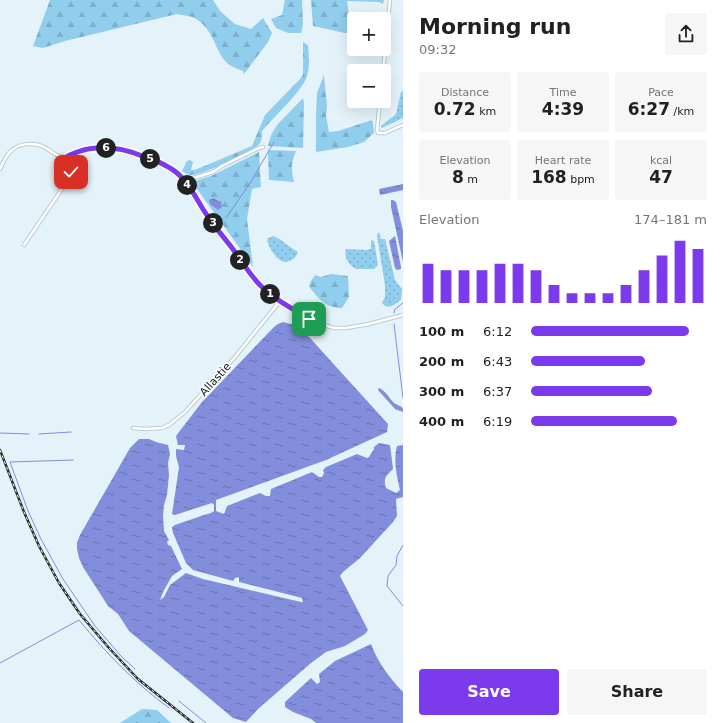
<!DOCTYPE html>
<meta charset="utf-8">
<style>
:root{--surface:#fff;--page:#f6f6f6;--text:#202124;--muted:#757577;--accent:#7c3aed}
body{margin:0;font-family:"DejaVu Sans",sans-serif;background:var(--page);color:var(--text);height:100vh;display:flex;flex-direction:column;font-size:15px;white-space:nowrap}
*{box-sizing:border-box;margin:0}
p{font-size:13px;color:var(--muted)}
.icon{flex:none;width:22px;height:22px;fill:none;stroke:currentColor;stroke-width:2;stroke-linecap:round;stroke-linejoin:round}
.map{position:relative;flex:1;overflow:hidden}
.sheet{display:flex;flex-direction:column;background:var(--surface);width:320px}
.sheet>*{flex:none}
.controls{position:absolute;left:347px;top:12px;display:grid;gap:8px}
.controls a{display:grid;place-items:center;width:44px;height:44px;border-radius:4px;background:var(--surface);box-shadow:0 4px 16px #0002;font-size:20px}
.pin{position:absolute;display:grid;place-items:center;width:34px;height:34px;color:#fff;margin:-17px;border-radius:8px;box-shadow:0 2px 6px #0006}
.km{position:absolute;width:20px;height:20px;margin:-10px;border-radius:50%;background:#222;color:#fff;font-size:11px;line-height:20px;text-align:center}
.round{display:grid;place-items:center;flex:none;width:42px;height:42px;border-radius:4px;background:var(--page)}
.head{display:flex;align-items:center;justify-content:space-between;height:68px;padding:0 16px}
h1{font-size:22px;font-weight:800;line-height:30px}
.figures{display:grid;grid-template-columns:repeat(3,1fr);gap:6px;height:68px;padding:4px 16px}
.figures div{display:grid;align-content:center;border-radius:4px;background:var(--page);text-align:center}
.figures b{font-size:17px;font-weight:800}
.figures small{font-size:11px;font-weight:400}
.figures p{font-size:11px}
.chart{height:112px;padding:8px 16px}
.chart p{display:flex;justify-content:space-between}
.chart svg{width:100%;height:72px;margin-top:4px;stroke:var(--accent);stroke-width:6}
.action{display:flex;gap:8px;margin-top:auto;padding:8px 16px}
.action a{flex:1;height:46px;border-radius:4px;background:var(--accent);color:#fff;font-size:16px;font-weight:800;line-height:46px;text-align:center}
.action a+a{background:var(--page);color:var(--text)}
ul{padding:0 16px;list-style:none;font-size:13px}
li{display:grid;grid-template-columns:64px 48px 1fr;align-items:center;height:30px}
li i{height:10px;border-radius:5px;background:var(--accent)}
main{display:flex;flex:1;min-height:0}
.map>svg:first-child{display:block}
.grass{fill:url(#grass-dots)}
.forest{fill:url(#forest-firs)}
.water{fill:url(#water-ripples)}
.lines{fill:none;stroke-linecap:round;stroke-linejoin:round}
.stream{stroke:#828edc;stroke-width:1}
.street-casing{stroke:#bccad2;stroke-width:4.5}
.street{stroke:#fff;stroke-width:2.5}
.rail-casing{stroke:#282e31;stroke-width:2.5}
.rail{stroke:#fbfeff;stroke-width:1;stroke-dasharray:3;stroke-linecap:butt}
.route-casing{stroke:#fff;stroke-width:8}
.route{stroke:#7c3aed;stroke-width:5}
.labels{text-anchor:middle;stroke-width:3.5;stroke-linejoin:round;paint-order:stroke}
.street-label{font-size:11px;fill:#12171a;stroke:#fbfeff}
</style>
<main>
<div class="map">
<svg width="403" height="723" viewBox="0 0 403 723">
<defs>
<pattern id="grass-dots" width="8" height="8" patternUnits="userSpaceOnUse"><rect width="8" height="8" fill="#91cded"/><path d="M2 2h.1M6 6h.1" fill="none" stroke="#7cafcb" stroke-width="1.8" stroke-linecap="round"/></pattern>
<pattern id="forest-firs" width="22" height="20" patternUnits="userSpaceOnUse"><rect width="22" height="20" fill="#91cded"/><path d="M5 1l3.5 6h-7zM16 11l3.5 6h-7z" fill="#7cafcb"/></pattern>
<pattern id="water-ripples" width="26" height="14" patternUnits="userSpaceOnUse"><rect width="26" height="14" fill="#828edc"/><path d="M2 4q2-2 4 0t4 0M15 11q2-2 4 0t4 0" fill="none" stroke="#6973b2"/></pattern>
</defs>
<rect width="100%" height="100%" fill="#e4f2fa"/>
<g class="grass">
<polygon points="403,91 403,118 382,128 381,126 396,114 401,92"/>
<path d="M379 232 381 239H385L395 280 398 284 402 289 401 300C395 304 389 311 382 303L385 297V285L377 236Z"/>
<path d="M273 236C282 239 290 248 298 252 296 259 287 265 280 260 274 256 268 246 267 239Z"/>
<path d="M371 240 374 241 378 265 374 269H356C348 264 344 258 346 249L366 250 371 249Z"/>
</g>
<g class="forest">
<path d="M50 0H213L221 12 235 24 251 29 263 18 272 33 268 42 244 74 243 71C238 69 232 67 228 64 218 55 216 42 209 32 206 27 201 22 196 19 190 15 184 16 177 14L65 41 43 48 33 46Z"/>
<polygon points="285,0 302,0 303,25 301,33 288,33 276,28 271,19 282,15"/>
<polygon points="311,0 384,0 383,4 379,2 347,1 351,29 349,32 345,33 313,26"/>
<path d="M303 42 308 45C309 55 310 66 307 76 304 89 272 119 262 131 262 135 262 140 260 143 254 152 201 176 190 175 188 175 184 172 182 171L187 161 190 160 193 162 191 170H195L252 146 265 115 300 79 303 75Z"/>
<polygon points="324,75 327,106 326,116 329,132 338,131 372,120 373,124 374,133 364,142 348,147 316,152 316,115 317,93"/>
<polygon points="303,98 304,103 303,148 268,146 271,135 277,125"/>
<path d="M268 150 296 151C291 163 291 169 294 182L269 180Z"/>
<polygon points="259,152 261,187 252,189 247,219 253,267 236,243 192,182 211,176"/>
<path d="M331 274 348 276 349 297 342 308C326 308 318 299 309 286L311 281 315 275 321 277Z"/>
<polygon points="142,709 157,710 171,723 120,723"/>
</g>
<g class="water">
<polygon points="403,184 403,190 380,195 379,189"/>
<polygon points="214,198 218,201 221,201 222,207 218,210 210,204 209,200"/>
<polygon points="391,200 393,200 396,202 403,231 403,262 391,207"/>
<polygon points="395,236 401,267 401,269 397,270 395,268 389,241"/>
<path d="M283 322 295 325 310 338 388 424 387 432 326 460 216 500V511L224 514 227 506 260 493 266 496H270L271 489 312 472 319 477H322L324 473 323 470 326 467 357 454 367 458 369 457 374 449V447L379 443 390 445 393 469C386 476 383 478 386 488L396 493 400 490C397 477 393 460 397 446L403 445V497L396 499 397 516 393 522 360 558 343 572 340 576 368 630 365 634 345 646 326 652 311 663 258 709 246 722 233 718 129 631 118 614 108 606 83 567 79 558 77 549V543L80 535 130 448 139 439H149L156 442 168 445 170 454 168 463 169 475 167 495 164 505 163 515 164 531 169 540 167 542 168 545 171 546 182 569 172 576 163 592 160 600 164 597 170 585 186 573 203 579 301 602H303L302 598 239 582V577L235 578 233 581 193 570 186 563 173 533 172 527 175 525 204 515 211 513 214 511V505L212 503 175 515 172 514 179 467 176 456V449L184 450 185 445H178L176 436 202 402 274 327 278 324Z"/>
<path d="M379 388C386 391 389 398 394 403 397 405 402 406 403 409 403 410 403 411 403 412L395 409 378 390Z"/>
<path d="M371 644C379 664 388 676 403 692V723H316L311 719 293 712 285 707V702L311 678 317 684 320 682 319 674 335 661Z"/>
</g>
<g class="lines">
<g class="stream">
<polyline points="226,218 250,183 274,142"/>
<polyline points="394,313 395,309 403,303"/>
<polyline points="394,324 403,398"/>
<polyline points="0,433 29,434"/>
<polyline points="39,434 71,432"/>
<polyline points="73,460 10,462 28,511 41,539 63,579 95,626 121,656 135,669"/>
<polyline points="403,545 397,556 396,565 388,576 387,586 403,606"/>
<path d="M0 663 79 620C106 653 135 683 169 708"/>
<polyline points="179,701 206,723"/>
</g>
<g class="street-casing">
<g id="street">
<polyline points="383,71 390,0"/>
<polyline points="380,101 377,130 378,133 385,133 403,125"/>
<path d="M0 169C3 163 6 155 11 151 19 143 34 142 44 147 50 150 55 156 63 157L89 149 112 148 130 151 150 159 170 168 179 175 190 188 209 218 220 232 252 276 263 289 280 301 309 319 324 325 334 328H346L369 324 403 315"/>
<polyline points="184,181 213,172 222,166 259,148 263,147"/>
<polyline points="24,245 70,177 71,172 68,156"/>
<polyline points="133,428 144,429 162,428 169,425 185,412 235,357 280,301"/>
</g>
</g>
<use href="#street" class="street"/>
<g class="rail-casing">
<polyline id="rail" points="0,450 24,512 39,546 59,583 80,614 109,648 138,679 193,723"/>
</g>
<use href="#rail" class="rail"/>
</g>
<g class="lines">
<g class="route-casing">
<path id="route" d="M71 172 68 156C75 153 81 150 88 149 106 146 126 149 142 156 152 159 162 163 170 168 189 179 197 202 209 218 217 230 227 241 235 252 244 265 252 278 263 288 276 301 294 309 309 319"/>
</g>
<use href="#route" class="route"/>
</g>
<g class="labels">
<g class="street-label">
<text transform="translate(215 379) rotate(-48)" y="4">Allastie</text>
</g>
</g>
</svg>
<div class="controls">
<a>+</a>
<a>−</a>
</div>
<div class="pin" style="left:309px;top:319px;background:#1e9e55"><svg class="icon" aria-label="arrive" viewBox="0 0 24 24"><path d="M6 21V4h12l-3 4 3 4H6"/></svg></div>
<div class="pin" style="left:71px;top:172px;background:#d93025"><svg class="icon" aria-label="check" viewBox="0 0 24 24"><path d="M5 12l5 5 9-10"/></svg></div>
<b class="km" style="left:270px;top:294px">1</b>
<b class="km" style="left:240px;top:260px">2</b>
<b class="km" style="left:213px;top:223px">3</b>
<b class="km" style="left:187px;top:185px">4</b>
<b class="km" style="left:150px;top:159px">5</b>
<b class="km" style="left:106px;top:148px">6</b>
</div>
<section class="sheet">
<div class="head"><div><h1>Morning run</h1><p>09:32</p></div><a class="round"><svg class="icon" aria-label="share" viewBox="0 0 24 24"><path d="M12 15V3M7 8l5-5 5 5M5 13v7h14v-7"/></svg></a></div>
<div class="figures">
<div><p>Distance</p><b>0.72<small> km</small></b></div>
<div><p>Time</p><b>4:39</b></div>
<div><p>Pace</p><b>6:27<small> /km</small></b></div>
</div>
<div class="figures">
<div><p>Elevation</p><b>8<small> m</small></b></div>
<div><p>Heart rate</p><b>168<small> bpm</small></b></div>
<div><p>kcal</p><b>47</b></div>
</div>
<div class="chart"><p><span>Elevation</span>174–181 m</p>
<svg viewBox="0 0 160 44" preserveAspectRatio="none"><path d="M5 44V20M15 44V24M25 44V24M35 44V24M45 44V20M55 44V20M65 44V24M75 44V33M85 44V38M95 44V38M105 44V38M115 44V33M125 44V24M135 44V15M145 44V6M155 44V11"/></svg>
</div>
<ul>
<li><b>100 m</b>6:12<i style="width:90%"></i></li>
<li><b>200 m</b>6:43<i style="width:65%"></i></li>
<li><b>300 m</b>6:37<i style="width:69%"></i></li>
<li><b>400 m</b>6:19<i style="width:83%"></i></li>
</ul>
<div class="action"><a>Save</a><a>Share</a></div>
</section>
</main>
